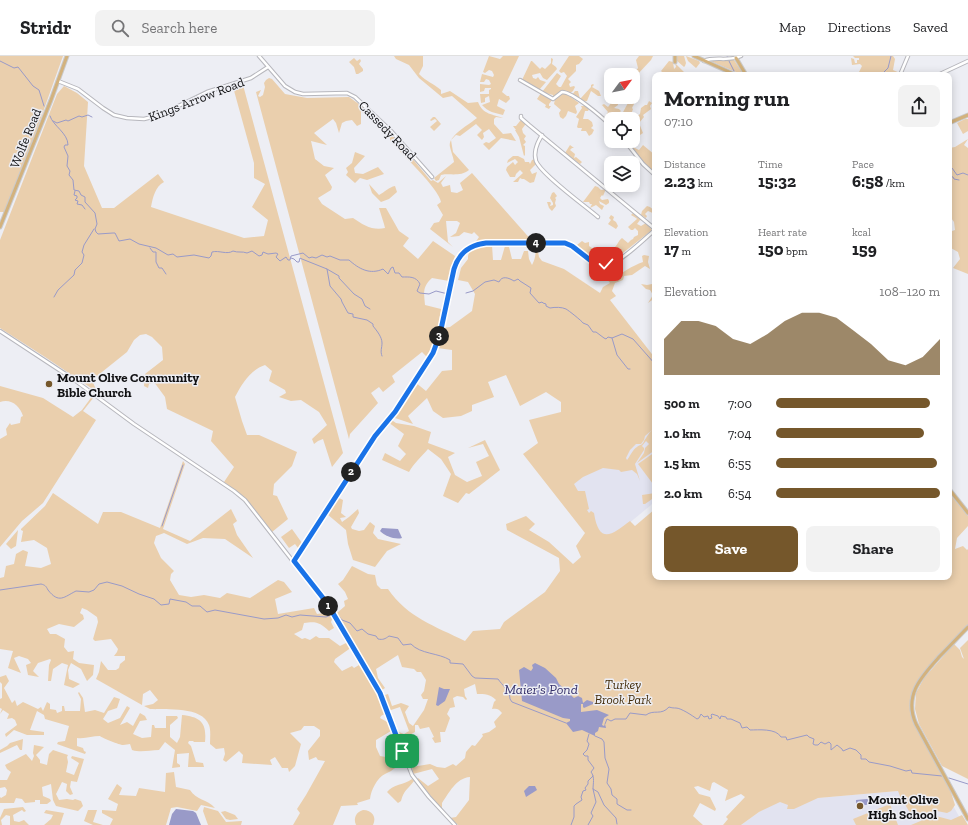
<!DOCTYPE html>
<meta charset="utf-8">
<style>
:root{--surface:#fff;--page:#f2f2f2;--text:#202124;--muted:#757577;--line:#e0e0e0;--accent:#75572b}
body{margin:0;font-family:"Zilla Slab",serif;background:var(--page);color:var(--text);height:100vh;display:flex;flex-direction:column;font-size:15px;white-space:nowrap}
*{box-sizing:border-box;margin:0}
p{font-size:13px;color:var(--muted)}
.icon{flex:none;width:22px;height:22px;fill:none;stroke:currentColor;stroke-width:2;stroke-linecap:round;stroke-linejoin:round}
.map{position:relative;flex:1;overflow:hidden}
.sheet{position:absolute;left:652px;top:16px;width:300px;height:508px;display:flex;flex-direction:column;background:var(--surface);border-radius:8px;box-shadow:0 2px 10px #0003}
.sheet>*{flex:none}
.needle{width:26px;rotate:58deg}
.buttons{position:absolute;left:604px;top:12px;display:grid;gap:8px}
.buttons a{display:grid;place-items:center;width:36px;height:36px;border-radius:8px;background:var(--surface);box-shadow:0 2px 10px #0003;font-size:20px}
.pin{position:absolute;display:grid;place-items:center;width:34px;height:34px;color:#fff;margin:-17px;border-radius:8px;box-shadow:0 2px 6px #0006}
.km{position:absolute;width:20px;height:20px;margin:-10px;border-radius:50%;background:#222;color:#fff;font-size:11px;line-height:20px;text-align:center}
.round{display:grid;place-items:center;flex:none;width:42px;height:42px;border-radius:8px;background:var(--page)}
.head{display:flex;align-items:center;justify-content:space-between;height:68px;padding:0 12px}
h1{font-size:22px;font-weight:700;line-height:30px}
.metrics{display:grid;grid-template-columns:repeat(3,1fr);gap:6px;height:68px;padding:4px 12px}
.metrics div{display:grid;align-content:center}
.metrics b{font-size:17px;font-weight:700}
.metrics small{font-size:11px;font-weight:400}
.metrics p{font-size:11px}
.chart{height:112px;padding:8px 12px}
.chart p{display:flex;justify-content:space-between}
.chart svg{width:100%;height:72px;margin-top:4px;fill:var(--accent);opacity:.7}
.cta{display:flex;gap:8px;margin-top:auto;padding:8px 12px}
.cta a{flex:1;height:46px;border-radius:8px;background:var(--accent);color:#fff;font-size:16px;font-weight:700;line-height:46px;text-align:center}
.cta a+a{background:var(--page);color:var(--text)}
ul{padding:0 12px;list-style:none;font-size:13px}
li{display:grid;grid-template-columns:64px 48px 1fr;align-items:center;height:30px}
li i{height:10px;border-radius:5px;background:var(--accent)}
header{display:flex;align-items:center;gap:24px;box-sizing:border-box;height:56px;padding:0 20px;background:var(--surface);border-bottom:1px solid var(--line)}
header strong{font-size:19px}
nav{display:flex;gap:22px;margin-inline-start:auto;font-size:14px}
.search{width:280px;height:36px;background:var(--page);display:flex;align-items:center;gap:10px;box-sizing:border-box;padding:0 14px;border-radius:8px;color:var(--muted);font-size:15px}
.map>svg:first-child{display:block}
.built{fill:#e2e3f0}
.green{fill:#eacfad;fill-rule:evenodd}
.water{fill:#999ac8}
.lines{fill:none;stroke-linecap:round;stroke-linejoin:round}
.stream{stroke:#999ac8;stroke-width:1}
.minor-casing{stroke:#b7b7bd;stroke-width:4.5}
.major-casing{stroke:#cacacb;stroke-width:5}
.minor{stroke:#fff;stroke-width:2.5}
.major{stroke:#d3b27d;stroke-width:3}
.route-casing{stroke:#fff;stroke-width:8}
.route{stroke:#1a73e8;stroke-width:5}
.poi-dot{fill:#75572b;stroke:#edeef4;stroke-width:1.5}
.labels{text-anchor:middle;stroke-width:3;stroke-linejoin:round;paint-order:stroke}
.street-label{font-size:13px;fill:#101012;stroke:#edeef4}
.poi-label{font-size:13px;font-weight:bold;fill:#101012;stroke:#edeef4;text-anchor:start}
.park-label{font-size:13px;font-style:italic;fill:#412a07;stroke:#edeef4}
.water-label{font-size:14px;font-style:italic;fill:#37326c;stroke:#edeef4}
</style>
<header>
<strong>Stridr</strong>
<div class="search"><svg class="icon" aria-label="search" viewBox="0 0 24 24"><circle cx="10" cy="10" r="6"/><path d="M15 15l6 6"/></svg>Search here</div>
<nav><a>Map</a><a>Directions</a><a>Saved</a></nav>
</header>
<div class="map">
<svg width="968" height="769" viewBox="0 0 968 769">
<rect width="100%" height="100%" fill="#edeef4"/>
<g class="built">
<polygon points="655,365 655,444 651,449 611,482 601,481 572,429"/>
<polygon points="943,731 962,766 950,769 741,769 776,744 784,745"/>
</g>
<g class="green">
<polygon points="0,0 63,0 33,84 4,156 0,156"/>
<path d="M394 0H423V10L419 18C427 26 433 27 441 34V38L450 35 468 47 478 46C483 59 493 58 503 62L496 61 494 63V68L503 78 511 77 516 85 501 82 489 94 483 88 486 86 489 87 496 82 489 73 483 77 484 81 482 84 477 79 482 74 476 68 460 80 456 79 451 84 453 96 469 114C461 121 450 117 441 119L439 124 436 125 434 122 454 106C453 100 451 96 450 91 447 80 470 68 477 62L452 40 443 42 419 22 409 9 396 3Z"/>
<path d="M489 0 500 3 503 0H519L502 36 507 40H509L510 43 506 47 499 43 497 50 505 54 503 59C495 57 488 56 482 49L490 46 489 40 485 42V46L481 47 480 38H489V34L491 33V32H485L484 35 480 36V28L489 29 491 28 489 24 486 23 484 26H480L482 18 493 21 494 19 492 15 489 14 485 17 483 16Z"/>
<polygon points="569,0 579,0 583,3 579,8 576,9 576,15 568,23 571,26 569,28 570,31 574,30 575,31 573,35 570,37 563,35 553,42 553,39 542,36 557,17 561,20 556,28 559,31 561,31 567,20 564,16 561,17 559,15"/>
<polygon points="639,0 653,0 651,4 636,20 635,16 638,12 636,4"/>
<polygon points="676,0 684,0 686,7 685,10 684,11 676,4"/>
<polygon points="686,0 699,5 700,7 696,12 688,5"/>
<polygon points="853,0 893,0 895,3 893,14 900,17 899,19 862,19 859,16 862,10 860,8 852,9 851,2 854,3 855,7 857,7 857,4 859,4 859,2 855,2"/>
<polygon points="354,2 357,5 360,3 361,5 359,8 363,13 363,15 358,18 356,18 354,11 349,6"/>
<polygon points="551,2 553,3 552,8 556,11 557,13 547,24 543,22 540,17 532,19 533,22 536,23 538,21 540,24 546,26 539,34 522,24 531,5 532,5 540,13 542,11 545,13 551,7"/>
<polygon points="708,4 734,4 744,19 743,19"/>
<polygon points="669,5 673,6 674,13 676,11 675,7 687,19 665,19 666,18 665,17 663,17 661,15"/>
<path d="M269 22 272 23 285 38 307 42 349 41 363 51 391 77 431 125 433 124 438 127 446 120 441 127 443 131 450 129 451 136 457 137 463 134 460 127 472 117 533 186 492 185 475 187 479 181 474 176 472 178 464 176 459 180 450 181 456 177 460 167 457 165H446L448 186 453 191 430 173 434 167 439 166 443 159 437 149 441 146C439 133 403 99 393 88L390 84V78L361 55V68L357 70 352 64 346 65 342 67 339 77 336 67 333 63 314 77 327 89 311 85 315 103 324 110 334 112 325 119 332 131 331 134 318 142 322 148 345 163 353 162C363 169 373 175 385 172L384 168 379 152H386L399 175 409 182 403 190 418 203 433 185 455 200 451 212 449 225 432 222C422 231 424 237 425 249L441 253 437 278 427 301 422 296 392 320 395 326 383 336 379 331 371 337 378 347 350 378 349 383 256 36 261 34 258 40 260 41 263 39 265 31 264 27 266 24Z"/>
<polygon points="593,28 594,29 592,31 599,35 601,40 598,40 591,35 587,45 583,46 572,39 575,35 578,35 580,43 581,42 591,31 591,29"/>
<path d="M243 29 343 397 332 411 323 383 318 385 314 388 312 383 327 369 319 356 301 344 291 345 279 341 286 337 285 334 269 325 272 315 265 309C250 314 242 328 235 341L242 365 247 379H259L297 396 292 410 274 428 273 439 277 440 288 463 272 476C256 455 247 442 224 426L234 411 211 385 213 375 167 353 165 341 154 326 149 328 148 332 144 330 145 318 163 304 162 291 152 281 146 278 140 279 134 284 127 296 92 324 97 336 45 301 0 272V184L57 38 64 30 77 37 88 46 84 110 102 152H114L158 118 164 126C155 131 153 141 151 151L244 182 264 180 268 164 252 151 265 128 254 122V107L233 31Z"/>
<polygon points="541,37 553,43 549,48 549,50 551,50 549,53 545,51 546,49 537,43"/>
<polygon points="564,37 568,39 579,47 575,50 577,56 576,58 568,55 566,60 563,63 560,61 559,57 561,54 554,48 555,43"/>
<polygon points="616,41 625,41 625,43 622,47 621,45 618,46 618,49 614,52 619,53 621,55 619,57 621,59 618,63 614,63 611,60 608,63 611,68 603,60 605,61 608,56 602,49 604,48 608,51"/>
<polygon points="629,41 632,41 634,43 633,46 634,48 632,52 633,53 631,59 628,59 627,62 624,62 622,58 629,45"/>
<polygon points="649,45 652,47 650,50 651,53 643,59 644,61 639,67 643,77 637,81 640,77 635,71 633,73 633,66 635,66 635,65 633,65 633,63 631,62 634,62 640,58 641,52 645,49 647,49"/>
<polygon points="581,50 585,50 589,53 588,55 585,55 583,63 588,63 592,66 593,70 591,72 594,74 592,78 589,80 586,75 581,75 582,72 578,72 577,71 579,63 576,61 582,52"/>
<polygon points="433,61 435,61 441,68 434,75 430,71 437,65 435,63 431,65 430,64"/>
<polygon points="965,63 968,63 968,75 963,78 957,67"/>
<polygon points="522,64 527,68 525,69 522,73 523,77 526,80 524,83 526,86 523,89 525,90 525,99 524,100 519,81 515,74 516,74 513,70 516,70 520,65"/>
<polygon points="968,83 964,89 968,92 968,218 953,212 960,203 958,196 949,191 949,182 952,175 955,174 954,166 949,159 949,92 955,91"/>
<polygon points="570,89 574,92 572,92 570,94 575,98 574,102 576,101 582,106 580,108 565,97"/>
<polygon points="643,89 655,99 655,117 642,105 632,93 633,91 639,94"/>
<polygon points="355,96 365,100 354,112 355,117 363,118 378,111 384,118 367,124 360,122 355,127 346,119 348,116 346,112 352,107"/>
<polygon points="513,100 518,100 524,103 525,106 529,106 530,108 532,104 535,103 536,108 530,114 532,118 537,116 534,126 530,127 524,123 522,123 520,122 518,126 513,126 523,117 520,114 516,118 515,121 510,121 506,114 507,111 513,106 515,109 518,106 515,103 507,107 508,104"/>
<path d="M369 128 379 139C385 136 389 131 395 130L397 136 389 143 381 146 372 137Z"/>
<polygon points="595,130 598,131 601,134 606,133 603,140 602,139 600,142 602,144 608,143 609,145 609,147 606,149 599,145 600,148 604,150 602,154 596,149 590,152 592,148 590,148 589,146 583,146"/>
<polygon points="554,136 557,140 555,142 556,143 555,147 556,150 552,155 549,152 547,146 550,146 551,147 550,150 553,149 553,147 550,142 552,137"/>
<path d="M647 150C651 151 655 154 655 158L648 155 645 158 647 160 646 162 641 159 642 155Z"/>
<path d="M633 157 643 165 640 164 637 168 641 170 646 167 652 174 614 204 609 206 592 202 585 197 577 189 582 185 585 187 589 186V190C595 195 607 198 614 192 617 190 618 185 622 182L628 187 631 184 633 183 634 181 638 179V175L635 172 633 174H631L628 171 637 163 636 162 631 159Z"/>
<polygon points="611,159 614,161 613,164 616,166 618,170 616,173 608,168 611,164 609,162"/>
<path d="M492 189 493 204H501L505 190 509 191 512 203H521L524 195H528L529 203 532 209C536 202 535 197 537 190L539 201 542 205 564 213 600 237 603 231 610 227 606 222 609 220 614 224C622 216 632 210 643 206L642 200 644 199 649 200 648 206 650 213 645 210 632 219 624 220 623 224 615 227 612 235 616 240 610 244 655 302V394L637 407 644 397 645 392 649 388 646 385 642 390 644 392V394L635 408 640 425 637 418 632 414 621 416 619 414 603 412 583 421 574 428 578 435H585L589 453 587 454 589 457 591 455 594 457C599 489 612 479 630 465L635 470 655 453V521H949V437L968 460V470L957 482 955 493 963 490 967 494 968 493V569L922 619 914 631 911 643 910 655 914 668 949 730 955 749 951 755 947 757 937 755 913 762 900 740 898 735 818 742 794 753H787L788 749 780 746 759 756 741 769H723L728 763 726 761 745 741 741 738 725 745 728 734 714 726 712 727 710 735 698 730 694 731 699 738 710 741 716 753 715 755 700 747 693 760 703 769H458L450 762 456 761 469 744 470 721C456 722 449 737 442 747V754L417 723 418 722 428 730 439 723 432 713 413 718 412 711 430 708 437 711 445 712 453 708 456 710 465 702 466 696 472 689 475 690 483 680 482 678 489 676 496 671 494 666 502 657C499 653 497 652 492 653L494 646 496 644C490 638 485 638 477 638L475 628 464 633 465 640 467 643 466 644 463 641 457 640 453 642 455 651 450 652 447 658 450 662 445 676H440L441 686 435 687 432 682 434 681 429 671 420 673 418 669H415V676L406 681 407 685 402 686 398 678 399 676 404 678 409 675 400 651 388 655 385 639 388 638 392 650 401 647 409 650 405 656 409 667 413 670 424 654 428 643H423L421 639 424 635 426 624 421 616H417L414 613 402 611 398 599 376 613 378 622 385 632 382 634 343 571 337 557 345 550 344 545 348 543 345 536 338 528 343 524 352 510 368 518 375 519 377 529 381 533H388C408 562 435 570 465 585L473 575 500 573 504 566 545 536 560 515 559 502 507 474 506 468 526 460 535 468 529 474 549 486 573 508 581 501 576 490 585 477 523 398 538 387 529 364 561 356V346L546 336 520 350 506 319 488 326 494 341 472 349V355L461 360 443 362 433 355 427 342 408 360 413 368 392 361 415 326 426 335 442 315 452 314V294L437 292 443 272 450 271 472 255 475 238 468 226 458 224 461 212 468 203V200L470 193ZM652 374C648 378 647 381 644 385 643 389 639 389 637 391 633 393 629 402 627 404L626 402 630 394 636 388H641L644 384 645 380Z"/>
<polygon points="641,228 647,229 652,228 655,233 655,242 648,247 653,239 650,234 646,233"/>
<path d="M0 330 43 342 73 361 82 354 93 339 94 341 83 355 96 364 43 447 22 465 0 491V383L7 379 6 373 10 367 11 369 20 367 21 361 23 360C20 350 11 342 0 346Z"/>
<path d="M390 363 396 367 414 370 431 376 428 387 455 397 448 401 455 419 467 426 482 420 476 406 489 400 483 388 468 392 485 384 500 414 469 438 466 437 458 447 443 440 451 418 441 403 428 393C421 401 414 407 409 416L382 404 385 397 400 405 406 398 398 390 404 378 388 366Z"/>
<polygon points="655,396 655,426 653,428 638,408"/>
<path d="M183 405 185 408 163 473 190 485 231 453 237 465 233 468 237 479 253 502 225 483 203 482 187 488 164 477 156 480 154 487 161 502 174 515 171 518 170 524 179 539 191 541 204 539 220 542 227 537 250 542 278 524 284 526 292 536 275 543 278 558 314 552 317 558 330 556 333 561 331 566 334 572 329 575C320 567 317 565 304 567L302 574 294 578 302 583 305 582 310 584 316 580 319 582H329L340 590 348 586 352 591 335 603 334 606 342 615 352 610 354 612 359 609 358 607 360 605 380 639 386 657 381 660 380 662 389 667 391 675 376 684V691L380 700 403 704 405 709 403 711C397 710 395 712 391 715 389 716 387 717 385 718 377 722 371 734 370 743L357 747 358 749 341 750 333 769H293L300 757 297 753 306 739 325 705 318 704 316 701 309 704 308 695 320 680V674L314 670H304L301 674 290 677 301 688 295 710 289 716 288 712H282L275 701 270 704 272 709 242 707 243 699 239 695 226 706 223 704 225 698 224 692 216 693 210 688C210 682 211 674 209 669 202 650 167 654 150 653L144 650 153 648 158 644 150 634 143 638 142 649 96 623 99 616 101 605 108 614H116L119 612 120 608 125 604V600H114L117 596 118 593 111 583 95 585 93 583 98 566 97 561 87 554 82 552 80 557 83 559 84 563 74 571 59 568 47 573 50 578H56L65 583 64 591 68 596 74 595 73 603 79 607 94 609 93 619 87 625 81 613 71 607 68 614 69 623 80 628 73 632 64 629 68 609 62 607 53 613 51 625H48L49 609 51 604 50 603 38 607 33 615 39 621 28 619 26 609 31 607 28 603 19 600 14 602 21 617 8 612 13 595 0 593V522L4 521 6 510 14 508 16 498 23 494 28 496 25 510 41 512 51 508 47 492 34 484 21 486 23 475 21 474V473L45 450 53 437 98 468 103 456H121L160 472Z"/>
<polygon points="655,437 655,441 645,448 643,448 642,439"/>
<polygon points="339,442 343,444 341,457 346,461 340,462 342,466 349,461 358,453 359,457 351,471 352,473 359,475 364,474 370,466 375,470 373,477 378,483 401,488 387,495 375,511 353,504 348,488 346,474 327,458 337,443"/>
<polygon points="292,473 302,487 298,492 295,488 289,492 281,481"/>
<polygon points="18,474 16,490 11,493 6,488"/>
<polygon points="968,584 968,723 942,710 919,668 915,653 916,637 924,622 954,588 960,594 962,601 964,603 960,592"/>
<path d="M6 619 9 625 4 632 12 647 15 644 17 650 23 646 38 653 41 651 43 655 47 646 50 648V653L56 654 57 657 62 655V650H64L65 655H80L81 643 78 637 79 636 83 642 85 656 95 654 104 657 114 641 120 643 117 652 108 655 103 663 108 667 120 662 127 650 130 652 120 669 127 666 133 670 140 657 145 660 147 664 140 665 133 678 142 682 151 681 152 669H154L155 672H166V660H177L178 662 170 669V681L177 687 180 681 182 659C200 661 207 666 205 686H194L193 685H189L188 687 191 690 196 706 203 707 204 711H188L189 697 177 698V707L180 709V711L172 712 175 694 165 686 159 694C149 694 142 697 132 694L130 688C128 688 126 689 123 689 120 689 102 682 100 680 92 680 86 683 77 682V690L83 692 84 695 86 696 85 698 57 688 58 686 65 685 69 670 45 663 44 659 37 655 30 674 44 676V679H27L14 674 6 681 5 678 17 669 15 664 12 662 7 663 9 658 3 654 0 658 2 653 0 652V643L2 642V628L0 626V621Z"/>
<polygon points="23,683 22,694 20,694 17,689 0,697 0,694 7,690 10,687"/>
<polygon points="34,689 44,691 36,699 40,704 40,707 47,709 49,698 53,694 68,699 67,701 68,706 66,716 74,719 79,707 71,702 72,700 84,703 77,726 71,725 70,731 73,738 70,739 66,735 67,728 62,726 56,738 59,744 67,743 73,744 75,743 81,745 83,750 78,755 56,750 53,744 51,728 42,731 43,740 50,743 51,745 47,748 40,748 40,744 35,744 35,746 25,747 22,743 16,742 14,747 0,747 0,741 1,742 6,739 7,734 5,731 0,732 0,724 7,724 11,716 7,713 5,709 26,698 32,705 34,700 33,697"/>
<path d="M174 716 176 731 190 734C196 744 207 743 215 752L201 749 197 755 177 751 171 752 166 769H110L113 763 102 757V754L116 755 118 748 108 743 117 728 122 732 119 739 136 740 139 732 165 736 166 717Z"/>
<path d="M412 723 414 725C407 734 404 734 401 745L398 747 387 736C393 728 404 729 412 723Z"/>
<polygon points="890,748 898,769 856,769 853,763"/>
<polygon points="23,751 26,755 24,756 22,754 13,759 14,765 19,766 24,764 29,769 10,769 10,760 6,759 1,764 2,769 0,769 0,762 4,753"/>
<polygon points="204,751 218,755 226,766 242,765 241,769 208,769 203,755"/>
<polygon points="46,754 64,757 60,769 44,769 51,763 53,759 44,757"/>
<polygon points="88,754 97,754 93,766 103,769 93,769 84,765"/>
<path d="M363 754C372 754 377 761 373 769H356C353 762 356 756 363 754Z"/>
<polygon points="225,755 235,759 238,763 230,764 226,763 221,756"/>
<polygon points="962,759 968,769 911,769 930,761 936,760 951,764"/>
</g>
<g class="water">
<path d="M382 472 398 473 402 482C395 484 385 480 380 475Z"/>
<polygon points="535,607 545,612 556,622 559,628 574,642 578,640 582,642 583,647 587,644 593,646 593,648 584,652 583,651 583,648 581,648 581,656 597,654 609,659 604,662 602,669 604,670 605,668 606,672 599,671 598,675 595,677 595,680 582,674 573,676 566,667 570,665 570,663 563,662 522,645 519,614 524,611 531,615 533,612 532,609"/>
<polygon points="439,631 444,633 450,633 445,645 438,650 436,649"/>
<polygon points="529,730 535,730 537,734 526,741 524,735"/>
<polygon points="867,743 871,745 871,748 860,750 856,748 856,744"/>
<polygon points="176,753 193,755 196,757 201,769 169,769 172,758"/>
</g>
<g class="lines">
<g class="stream">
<polyline points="727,0 728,0"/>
<polyline points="0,5 14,12 18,11 33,30 39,34 44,50"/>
<polyline points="729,5 734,15"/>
<polyline points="881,19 888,12 891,0"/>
<path d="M50 60C53 70 68 77 68 89H65L64 91 68 100 67 110 70 115 69 119 73 124 74 134 79 135 81 139 85 141V146L95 157 97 168 95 173 96 176 98 178 113 177H115L119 185 130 183 139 188 156 192 168 199 173 198 177 201 194 199 209 202 211 200 212 196C219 194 227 199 233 195 238 197 242 195 247 197L252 195 259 200 262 199 263 196 268 198 276 197 278 198 276 201 280 205 286 201 288 204H290L291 200 303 197 309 202 312 201 316 202 322 199 327 201 330 200 340 204H349C359 213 370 219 383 213L388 218 391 212 393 211 395 217H399L402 221C409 221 416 220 420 228L417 235 420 237 429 238 436 235 448 238"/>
<polyline points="53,65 57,67 66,64 68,65 79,60 82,61 88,59 92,61"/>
<polyline points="949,112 952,112 957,119 963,117 968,119"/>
<polyline points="949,120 953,121 954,123 959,124"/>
<polyline points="75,135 74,139 77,140 77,142 75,144 78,145 77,148 82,149 85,153"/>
<polyline points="150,192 153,196 156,196 156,206 159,212 162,212 166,218"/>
<path d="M291 202 294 203 297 206H299L300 202 302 203 327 213 330 230 341 243 342 246 348 257 353 258V261L367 264 373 268V270C377 275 382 281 382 287 382 292 380 295 382 300"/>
<polyline points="327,213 339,220 339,222 354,238 362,243 365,250 370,253"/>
<path d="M466 237 473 235 485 226 494 224 499 226C502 219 509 222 514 225L518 223 520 225 531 232 530 237 539 247 542 246 543 247 546 248V250L550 252C555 251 562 251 566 253 568 254 582 265 583 267L588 269 593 276H596L604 282 606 283 608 281 612 282 622 278 633 283 655 308"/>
<polyline points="54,241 58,234 74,219 75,214 82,207 84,199 82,196 84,189 94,173"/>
<polyline points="612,282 617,299 628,313 630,313"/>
<polyline points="162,470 183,409"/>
<path d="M0 534 41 528C45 529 46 530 48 534 59 548 64 541 76 535L89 536 94 534 99 528 107 526 122 530 139 538 154 543 161 549 169 548 170 543 186 546 192 550H200L207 556 215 554 264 563 278 562 286 559 292 561 300 559 326 561 336 557 342 564 350 567 357 575 362 573 368 578 376 580 378 583C383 584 385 583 389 580L398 582 403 589 411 588C420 598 439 597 450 604V607L463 608 472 620 475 622 498 623C502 629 510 635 510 643L512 646 566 667"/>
<path d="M605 668 607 663 611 665 615 663H626L630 657 646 659C654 653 661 660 669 651 672 652 674 652 676 652 681 652 693 660 697 663L699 662 701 658 704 661 708 660 709 663 712 662 711 659 712 658 718 660 720 663 721 660 726 661 727 663H731L740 667 742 672 747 671 750 674C758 674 776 672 781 681H786L787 684 807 679 809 681 814 683 813 688 815 689H818L821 686 825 688 829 686 831 688V694L837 689 842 693 843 695 850 692 856 694 861 699V703H866L869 706 890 710 906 715 911 714 912 717 942 720"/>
<path d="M589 678 587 685 589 688 587 694 583 698 585 700H588V704L594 712 591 716C595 721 593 728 593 733L598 736 604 749 616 762 617 768"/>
<polyline points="595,680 602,683 604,686 605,702 609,713 607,727 611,733 612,739 617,743 617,748 627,754 631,754"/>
<polyline points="949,722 968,728"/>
<polyline points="571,769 574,761 574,750 576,748 582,744 581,741 583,735 586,734 585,732 588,728 588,725 593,720"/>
<polyline points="588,769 593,760 591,757 596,746 593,733"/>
</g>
<g class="minor-casing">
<g id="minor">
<polyline points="259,0 285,30 295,36 303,38 347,37 355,41 392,76 432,121"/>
<path d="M704 5C714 0 729 6 741 0"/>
<polyline points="900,19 908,0"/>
<polyline points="938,19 968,5"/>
<path d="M520 24 553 43 562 36C573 36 602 61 611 70"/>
<polyline points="58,25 78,33 103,52 114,59 127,62 144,63 160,59 207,36 251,22 268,11"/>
<polyline points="521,60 521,62 529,69 655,173"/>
<path d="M542 79C537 87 533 96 536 105 541 118 585 150 598 161"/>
<polyline points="625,85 643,108 655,119"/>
<polyline points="0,275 73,323 134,368 234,435 245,444 328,550 380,637 412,719 429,741 455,769"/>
<path d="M293 505 375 381 395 356 433 297 440 278 454 213C459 197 469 189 486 187H565C575 190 580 199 589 203 595 206 603 209 610 208 620 207 646 181 655 174"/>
</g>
</g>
<g class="major-casing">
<g id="major">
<polyline points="675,0 675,6"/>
<polyline points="694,0 736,19"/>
<polyline points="736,2 746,19"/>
<polyline points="949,67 968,59"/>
<polyline points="0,171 51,44 67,0"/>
<polyline points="949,433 968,457"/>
<path d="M968 571C959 580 950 590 940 600 922 620 903 639 916 668L968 763"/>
</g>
</g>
<use href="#minor" class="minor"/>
<use href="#major" class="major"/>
</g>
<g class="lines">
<g class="route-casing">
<path id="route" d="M402 695 380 637 360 603 327 547 294 505 375 380 395 356 433 297 440 278 454 213C459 197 469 189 486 187H565L572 190 590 204 606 208"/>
</g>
<use href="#route" class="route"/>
</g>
<g class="poi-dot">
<circle cx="49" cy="328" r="4"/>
<circle cx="860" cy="750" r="4"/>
</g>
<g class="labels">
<g class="street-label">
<text transform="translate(196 43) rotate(-21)" y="5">Kings Arrow Road</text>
<text transform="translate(388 74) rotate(46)" y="5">Cassedy Road</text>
<text transform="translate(25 82) rotate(-68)" y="5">Wolfe Road</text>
</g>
<g class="poi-label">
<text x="57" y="326">Mount Olive Community<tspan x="57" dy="15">Bible Church</tspan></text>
<text x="868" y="748">Mount Olive<tspan x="868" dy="15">High School</tspan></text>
</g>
<g class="park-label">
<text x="623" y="633">Turkey<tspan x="623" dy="15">Brook Park</tspan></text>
</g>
<g class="water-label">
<text x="541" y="638">Maier's Pond</text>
</g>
</g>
</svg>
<div class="buttons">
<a><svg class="needle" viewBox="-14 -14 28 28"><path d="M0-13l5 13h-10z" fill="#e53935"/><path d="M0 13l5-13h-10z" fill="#757577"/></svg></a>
<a><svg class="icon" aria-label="locate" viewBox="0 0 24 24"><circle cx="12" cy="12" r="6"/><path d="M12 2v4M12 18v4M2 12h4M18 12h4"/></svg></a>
<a><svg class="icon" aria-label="layers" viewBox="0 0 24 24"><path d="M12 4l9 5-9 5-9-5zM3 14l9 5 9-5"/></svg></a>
</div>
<div class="pin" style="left:402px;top:695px;background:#1e9e55"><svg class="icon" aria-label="arrive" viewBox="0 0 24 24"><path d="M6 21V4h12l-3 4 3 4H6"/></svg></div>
<div class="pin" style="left:606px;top:208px;background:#d93025"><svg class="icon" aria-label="check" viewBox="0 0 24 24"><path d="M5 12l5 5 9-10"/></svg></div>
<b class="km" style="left:328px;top:550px">1</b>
<b class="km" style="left:351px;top:416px">2</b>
<b class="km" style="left:439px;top:280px">3</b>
<b class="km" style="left:536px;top:187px">4</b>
<section class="sheet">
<div class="head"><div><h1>Morning run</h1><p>07:10</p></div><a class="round"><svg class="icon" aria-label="share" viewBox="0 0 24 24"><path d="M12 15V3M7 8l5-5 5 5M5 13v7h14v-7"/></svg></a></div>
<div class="metrics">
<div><p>Distance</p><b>2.23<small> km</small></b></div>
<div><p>Time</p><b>15:32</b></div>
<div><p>Pace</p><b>6:58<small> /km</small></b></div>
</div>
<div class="metrics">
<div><p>Elevation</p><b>17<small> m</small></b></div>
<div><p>Heart rate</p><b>150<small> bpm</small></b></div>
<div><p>kcal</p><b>159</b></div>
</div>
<div class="chart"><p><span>Elevation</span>108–120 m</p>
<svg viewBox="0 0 160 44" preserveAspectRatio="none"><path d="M0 44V22L10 11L20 11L30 14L40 22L50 25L60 19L70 11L80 6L90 6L100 9L110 17L120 25L130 35L140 38L150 33L160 22V44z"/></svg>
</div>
<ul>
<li><b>500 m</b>7:00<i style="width:94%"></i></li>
<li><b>1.0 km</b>7:04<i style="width:90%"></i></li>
<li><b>1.5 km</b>6:55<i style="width:98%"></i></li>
<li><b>2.0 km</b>6:54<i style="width:100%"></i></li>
</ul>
<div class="cta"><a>Save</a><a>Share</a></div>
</section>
</div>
